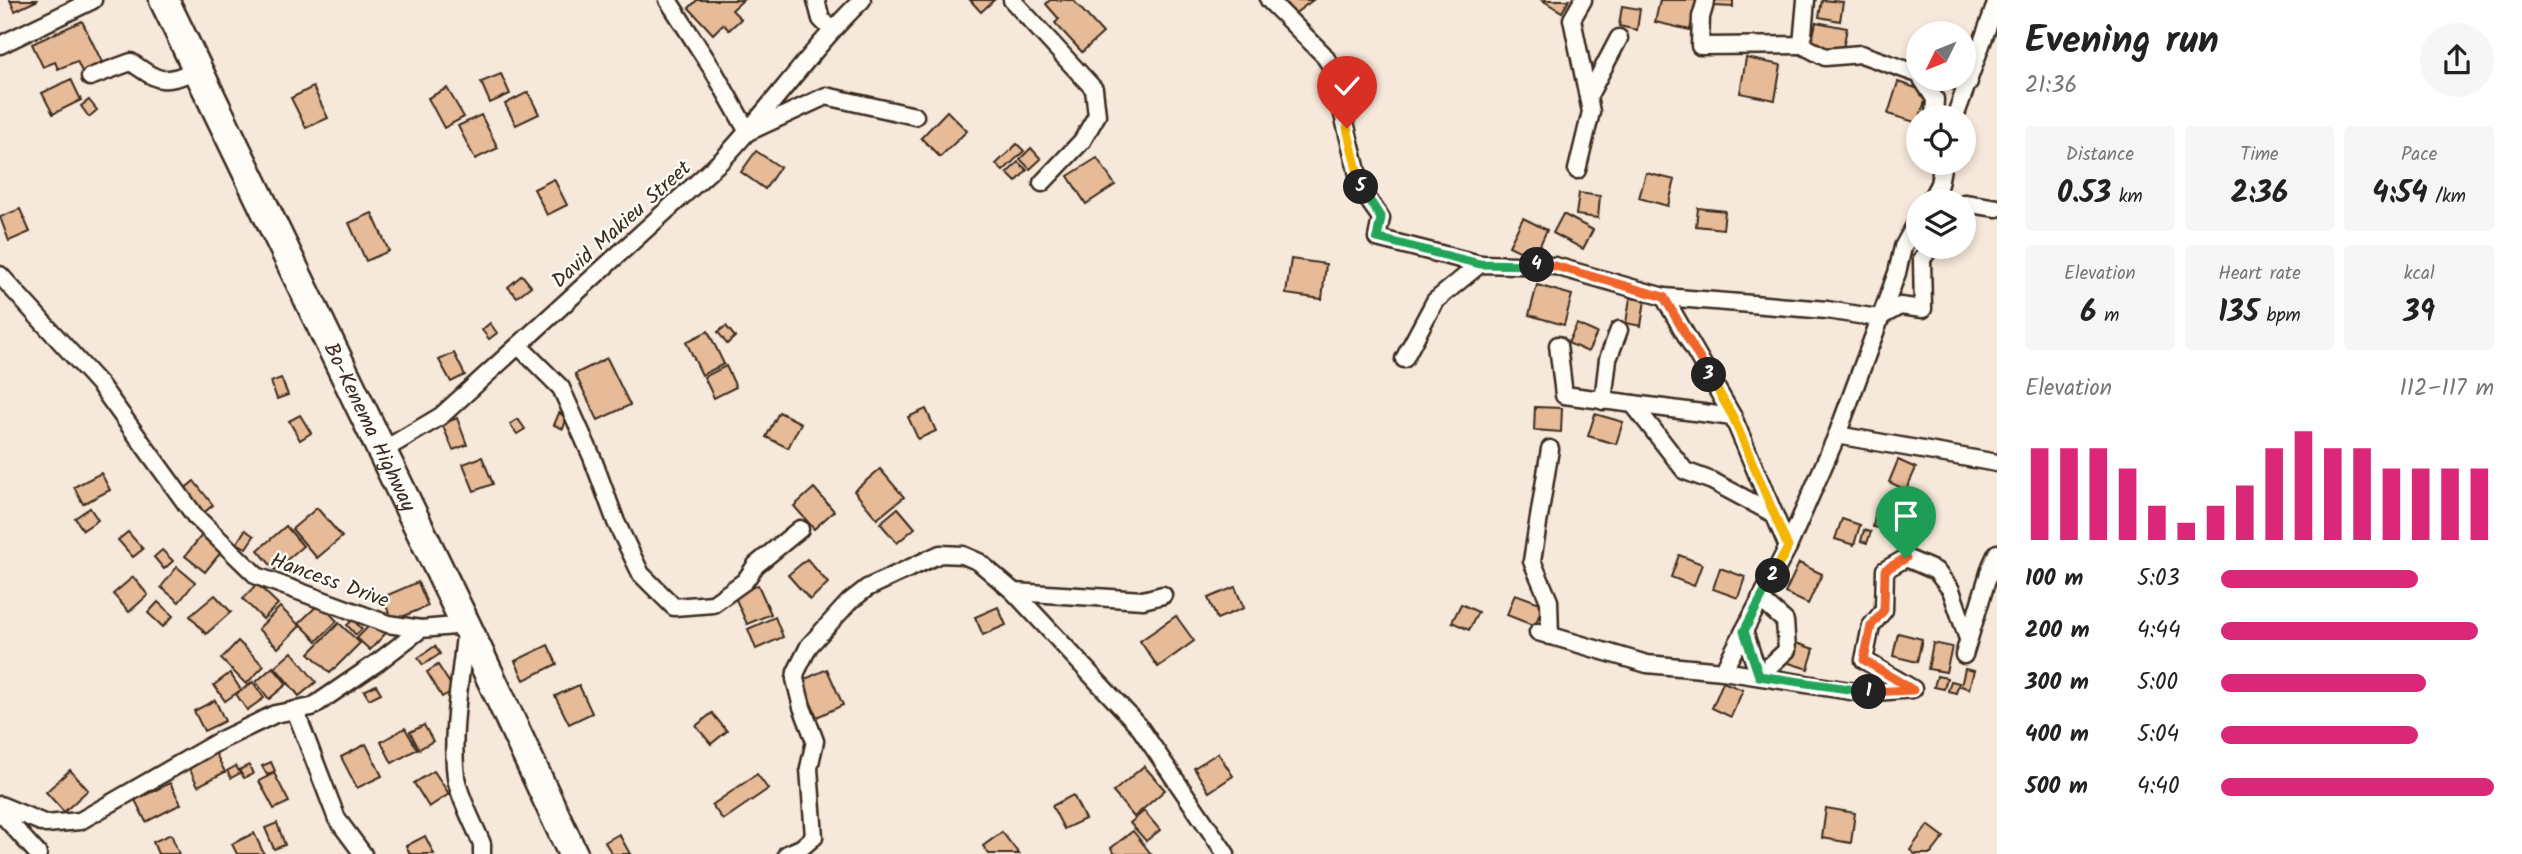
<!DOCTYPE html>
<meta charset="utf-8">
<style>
:root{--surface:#fff;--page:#f6f6f6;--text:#222;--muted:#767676;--accent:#db2777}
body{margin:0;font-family:Kalam,sans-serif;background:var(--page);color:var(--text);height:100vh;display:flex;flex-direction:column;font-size:26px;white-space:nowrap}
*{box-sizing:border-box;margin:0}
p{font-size:23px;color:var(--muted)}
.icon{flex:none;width:38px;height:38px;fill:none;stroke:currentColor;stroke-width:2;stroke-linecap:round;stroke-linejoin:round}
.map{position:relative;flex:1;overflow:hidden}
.panel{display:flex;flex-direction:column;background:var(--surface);width:525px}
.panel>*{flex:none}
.needle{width:46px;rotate:227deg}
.fabs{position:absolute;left:1906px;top:21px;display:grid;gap:14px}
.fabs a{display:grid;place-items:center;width:70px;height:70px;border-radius:50%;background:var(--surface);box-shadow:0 4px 10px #0003;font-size:35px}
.pin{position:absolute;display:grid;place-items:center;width:60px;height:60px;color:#fff;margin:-72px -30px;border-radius:50% 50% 50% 0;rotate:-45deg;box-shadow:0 0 7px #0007}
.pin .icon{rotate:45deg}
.km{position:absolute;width:35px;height:35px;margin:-18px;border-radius:50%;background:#222;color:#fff;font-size:19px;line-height:35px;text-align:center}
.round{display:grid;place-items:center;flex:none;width:74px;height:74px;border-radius:37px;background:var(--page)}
.headline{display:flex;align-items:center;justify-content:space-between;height:119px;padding:0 28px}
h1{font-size:38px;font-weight:600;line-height:52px}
.stats{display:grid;grid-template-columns:repeat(3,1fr);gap:10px;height:119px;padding:7px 28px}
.stats div{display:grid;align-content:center;border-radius:7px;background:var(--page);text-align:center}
.stats b{font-size:30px;font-weight:600}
.stats small{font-size:19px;font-weight:400}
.stats p{font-size:19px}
.chart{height:196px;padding:14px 28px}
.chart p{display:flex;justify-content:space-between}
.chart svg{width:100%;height:126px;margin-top:7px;stroke:var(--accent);stroke-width:6}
ul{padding:0 28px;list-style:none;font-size:23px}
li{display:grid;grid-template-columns:112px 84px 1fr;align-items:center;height:52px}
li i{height:18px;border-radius:9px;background:var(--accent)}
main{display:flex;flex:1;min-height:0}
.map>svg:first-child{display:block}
.building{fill:#e7bb97;stroke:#3b2a1e;stroke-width:2}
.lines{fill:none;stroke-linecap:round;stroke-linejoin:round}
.minor-casing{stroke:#3b2a1e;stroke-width:21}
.trunk-casing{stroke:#3b2a1e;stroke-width:33}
.minor{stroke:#fdfcf7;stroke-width:16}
.trunk{stroke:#fdfcf7;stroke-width:28}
.split-1-casing{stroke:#fff;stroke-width:14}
.split-2-casing{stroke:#fff;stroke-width:14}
.split-3-casing{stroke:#fff;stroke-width:14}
.split-4-casing{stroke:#fff;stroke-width:14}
.split-5-casing{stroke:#fff;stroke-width:14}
.split-6-casing{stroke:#fff;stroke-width:14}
.split-1{stroke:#f0652b;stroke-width:9}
.split-2{stroke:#22a559;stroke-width:9}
.split-3{stroke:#f5b400;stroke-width:9}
.split-4{stroke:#f0652b;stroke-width:9}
.split-5{stroke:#22a559;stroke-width:9}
.split-6{stroke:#f5b400;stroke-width:9}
.labels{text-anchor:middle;stroke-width:5;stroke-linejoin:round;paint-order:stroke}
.street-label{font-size:21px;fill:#3b2a1e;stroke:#fdfcf7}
</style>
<main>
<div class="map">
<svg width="1997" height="854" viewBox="0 0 1997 854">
<rect width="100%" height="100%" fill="#f6e8da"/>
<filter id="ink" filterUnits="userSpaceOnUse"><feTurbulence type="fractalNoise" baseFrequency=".0143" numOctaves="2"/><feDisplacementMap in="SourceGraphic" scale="14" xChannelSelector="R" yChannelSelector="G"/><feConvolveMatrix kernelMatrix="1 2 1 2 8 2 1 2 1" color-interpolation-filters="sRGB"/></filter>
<g filter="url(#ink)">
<g class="building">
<polygon points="10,0 38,0 15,11"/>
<polygon points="697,0 743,0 732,10 741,19 729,30 723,24 713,34 689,8"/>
<polygon points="970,0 994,0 981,12"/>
<polygon points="1050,0 1073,0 1103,33 1082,52 1055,23 1059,19 1046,4"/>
<polygon points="1284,0 1313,0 1294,14"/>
<polygon points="1542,0 1569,0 1562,12"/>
<polygon points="1660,0 1697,0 1690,30 1655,22"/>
<polygon points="1713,0 1733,0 1733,7 1713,6"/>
<polygon points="1822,0 1843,2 1840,21 1819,17"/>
<polygon points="1622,6 1640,9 1637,30 1619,26"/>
<polygon points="82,21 102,62 82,72 77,61 58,69 55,62 43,67 32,44"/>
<polygon points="1816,22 1847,28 1842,53 1811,46"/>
<polygon points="1746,58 1781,65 1775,100 1740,93"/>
<polygon points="501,74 510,94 490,103 481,82"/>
<polygon points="71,79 81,100 53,114 42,93"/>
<polygon points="1898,82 1928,92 1918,123 1888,114"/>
<polygon points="313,87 328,118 306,128 291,98"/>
<polygon points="447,88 464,117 444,128 428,98"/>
<polygon points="528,92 539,114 516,125 505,104"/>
<polygon points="89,100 97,110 89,117 81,106"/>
<polygon points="947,111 967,131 940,157 921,138"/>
<polygon points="481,115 498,148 475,159 458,126"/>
<polygon points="1017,144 1024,151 1003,171 996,164"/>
<polygon points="1031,148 1041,159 1030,169 1020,159"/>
<polygon points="756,151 780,167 765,189 741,172"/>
<polygon points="1097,158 1115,185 1086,204 1068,176"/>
<polygon points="1018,162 1027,170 1016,182 1007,173"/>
<polygon points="1646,173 1675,180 1668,206 1639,198"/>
<polygon points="554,179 567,205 547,215 534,189"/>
<polygon points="1579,193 1600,196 1598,218 1576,215"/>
<polygon points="1698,208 1725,211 1723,229 1696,226"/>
<polygon points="20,209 30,232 9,241 0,217"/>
<polygon points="372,213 389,251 366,261 349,223"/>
<polygon points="1563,214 1593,230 1583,249 1553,233"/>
<polygon points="1523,218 1547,230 1534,258 1509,246"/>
<polygon points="1291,259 1326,264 1322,299 1286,294"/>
<polygon points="522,275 531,286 517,297 508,287"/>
<polygon points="1537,285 1572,295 1564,325 1529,315"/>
<polygon points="1630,298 1645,300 1641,326 1626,323"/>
<polygon points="490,323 497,333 489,339 482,330"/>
<polygon points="1577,324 1597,333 1588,352 1568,343"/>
<polygon points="726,326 735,337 727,344 718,332"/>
<polygon points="708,331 724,364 702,375 686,342"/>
<polygon points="454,353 465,375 451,382 439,360"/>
<polygon points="607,358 630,405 598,420 575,374"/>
<polygon points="726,366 736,387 714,398 704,377"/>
<polygon points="281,378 288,395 277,399 271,382"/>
<polygon points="1535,407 1562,408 1561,432 1534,430"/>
<polygon points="926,409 936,431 918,439 908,417"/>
<polygon points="779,412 801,423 788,448 766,437"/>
<polygon points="559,413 567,417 563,429 554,425"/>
<polygon points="1595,414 1623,422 1616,444 1588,436"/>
<polygon points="300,415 311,433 300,440 289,421"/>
<polygon points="457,418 467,445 453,450 442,424"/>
<polygon points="518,419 525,429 517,434 510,424"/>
<polygon points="482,457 493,484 474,491 463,464"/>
<polygon points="1898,460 1916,468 1906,490 1889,482"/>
<polygon points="880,469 904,497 877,519 854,491"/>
<polygon points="101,473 110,490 83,504 74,487"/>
<polygon points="194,481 213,505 200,516 181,492"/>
<polygon points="814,488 834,511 814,529 794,506"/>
<polygon points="90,508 98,520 83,530 75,518"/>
<polygon points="317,508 342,537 317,558 292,529"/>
<polygon points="898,508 915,528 897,543 880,523"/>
<polygon points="1876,509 1899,513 1896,531 1873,527"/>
<polygon points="1842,519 1860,525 1854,545 1835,539"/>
<polygon points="286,526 303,546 275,570 258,550"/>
<polygon points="245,530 254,536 246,548 237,543"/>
<polygon points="1864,530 1871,532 1867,543 1861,541"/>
<polygon points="128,532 143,549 133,557 118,540"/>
<polygon points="202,535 222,551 205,572 185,556"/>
<polygon points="162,550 173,561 164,569 154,557"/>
<polygon points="1679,555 1702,564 1694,586 1671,577"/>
<polygon points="807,559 828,583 810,600 788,575"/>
<polygon points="1799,563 1822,574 1808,604 1785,593"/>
<polygon points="177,567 195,582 179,602 161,587"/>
<polygon points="1720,568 1745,577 1738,598 1713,589"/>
<polygon points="133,577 148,595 129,612 113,594"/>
<polygon points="418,582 428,606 392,621 383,597"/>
<polygon points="257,584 278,604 263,619 243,599"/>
<polygon points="758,585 771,614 747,624 734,595"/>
<polygon points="1235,587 1244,608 1217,619 1208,598"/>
<polygon points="1515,594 1543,604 1535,626 1507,615"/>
<polygon points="215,595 231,612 206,634 190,616"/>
<polygon points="158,602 173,616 163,627 148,613"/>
<polygon points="320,603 337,621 317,641 299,623"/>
<polygon points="1461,604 1478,612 1469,630 1452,622"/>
<polygon points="280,607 300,626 278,648 258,629"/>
<polygon points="998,607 1006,625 983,635 975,617"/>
<polygon points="1176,616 1194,641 1158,667 1140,641"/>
<polygon points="775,617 783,637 756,649 748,629"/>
<polygon points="353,620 362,629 356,635 347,625"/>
<polygon points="374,621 386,633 370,650 357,638"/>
<polygon points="339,623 360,643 330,673 309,653"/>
<polygon points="1898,633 1922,639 1917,662 1893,656"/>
<polygon points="238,641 264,666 246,684 221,659"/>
<polygon points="1796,643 1814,649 1808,669 1789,663"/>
<polygon points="1933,643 1952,647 1946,672 1928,669"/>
<polygon points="548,645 557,664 524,680 515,661"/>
<polygon points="435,646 440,654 423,665 418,658"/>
<polygon points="292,652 316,682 299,696 275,667"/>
<polygon points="438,665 454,690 442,697 427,672"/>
<polygon points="273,667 287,684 269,699 256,682"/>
<polygon points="827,669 843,705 817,717 801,681"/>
<polygon points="1965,669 1974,671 1969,689 1961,686"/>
<polygon points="230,673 241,690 225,701 214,685"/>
<polygon points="1937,676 1947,678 1944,689 1934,687"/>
<polygon points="1951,681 1959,683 1956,693 1948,691"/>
<polygon points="253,682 264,698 247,710 236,694"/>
<polygon points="1723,682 1743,690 1731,717 1712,708"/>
<polygon points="376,685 381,693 369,699 364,691"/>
<polygon points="579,685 592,713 569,724 555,696"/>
<polygon points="215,700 225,721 204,731 194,711"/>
<polygon points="712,713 727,731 711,744 696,726"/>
<polygon points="424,725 433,741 419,749 410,732"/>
<polygon points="405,728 417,749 392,763 381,742"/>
<polygon points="366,744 382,776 357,788 341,757"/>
<polygon points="214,750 225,772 198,786 187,764"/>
<polygon points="1218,753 1233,776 1209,792 1194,768"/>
<polygon points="271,762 275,771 267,775 262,766"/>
<polygon points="249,765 253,774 244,778 239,770"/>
<polygon points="236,766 240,773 231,778 227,771"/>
<polygon points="1144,766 1165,790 1134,817 1113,792"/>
<polygon points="70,770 88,790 64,812 46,792"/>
<polygon points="434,771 449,794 429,807 414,783"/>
<polygon points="274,773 289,802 274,809 259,781"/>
<polygon points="757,774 768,789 723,820 712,805"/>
<polygon points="170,783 181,804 146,822 135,800"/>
<polygon points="1073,795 1085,819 1064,829 1052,806"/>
<polygon points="1826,808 1855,813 1851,843 1822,838"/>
<polygon points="1144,811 1160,830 1146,841 1130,823"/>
<polygon points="277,823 285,845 274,849 265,828"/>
<polygon points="1928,825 1944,837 1931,854 1915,854 1910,850"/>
<polygon points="1133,831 1151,854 1115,854 1111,848"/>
<polygon points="1002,832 1019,854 989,854 983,846"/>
<polygon points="254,833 264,854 237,854 232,844"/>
<polygon points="171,834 179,854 158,854 153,842"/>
<polygon points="619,834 630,854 612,854 605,842"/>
<polygon points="425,836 434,854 410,854 406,846"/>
</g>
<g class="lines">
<g class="minor-casing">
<g id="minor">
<polyline points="668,0 713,70 748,132 826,96 915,116"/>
<polyline points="816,0 821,19 831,29"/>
<polyline points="1012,0 1094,89 1097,115 1082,141 1042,183"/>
<polyline points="1269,0 1323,54 1331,66 1362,191 1381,218 1377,238 1480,264"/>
<polyline points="1706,0 1701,17 1700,46 1802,45 1806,0"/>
<polyline points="0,45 93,0"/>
<polyline points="1802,45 1825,57 1861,54 1918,74"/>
<path d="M90 77 131 62C161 83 162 84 197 70"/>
<polyline points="1922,79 1935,99 1934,117"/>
<polyline points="1947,79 1969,82"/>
<polyline points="1588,97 1619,38"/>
<polyline points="1955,117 1997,1"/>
<polyline points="1577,170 1591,112 1572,19 1583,0"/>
<polyline points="1930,201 1939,184 1943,163"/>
<polyline points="1964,203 1997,208"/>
<path d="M0 275 100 385 195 516 257 576 388 624 421 629 466 625C462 673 450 729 456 777 459 797 474 824 482 844V854"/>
<polyline points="1664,297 1733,417 1788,547"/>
<polyline points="1558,345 1564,395 1733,417"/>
<polyline points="519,346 561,388 592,457 616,522 641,574 674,607 713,604 745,581 756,565 800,529"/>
<polyline points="1404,359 1435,301 1480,264 1555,266 1664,297 1827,310 1878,318 1900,306 1923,309 1922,259 1931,247"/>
<polyline points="1603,401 1608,359 1619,330"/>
<polyline points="1633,404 1685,471 1712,481 1774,514"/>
<polyline points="1837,435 1997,463"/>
<polyline points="1550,449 1532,561 1549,601 1550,636"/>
<path d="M382 451 441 416 723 159C771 108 811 49 862 0"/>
<polyline points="1014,592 1138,725 1226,854"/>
<polyline points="1744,631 1759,676 1787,650 1785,621 1760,599"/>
<polyline points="1538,632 1647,664 1723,671 1863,693 1913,689 1864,660 1871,626 1884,610 1885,570 1906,558 1936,571 1951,590 1968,639"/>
<polyline points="1964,655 1991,566 1997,553"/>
<polyline points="1723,671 1788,547 1837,435 1897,273 1903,247 1918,220"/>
<polyline points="295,710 337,819 363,854"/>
<polyline points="0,805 46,824 80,821 219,741 275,714 312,707 378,662 421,629"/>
<polyline points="0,812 38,854"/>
<polyline points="787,854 801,848 814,837 809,768 815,741 802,707 795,679 796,672 809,646 849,602 867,588 940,554 963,555 979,562 1014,592 1143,600 1163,595"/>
</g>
</g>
<g class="trunk-casing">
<g id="trunk">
<path id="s1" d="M164 0 466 625 573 854"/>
</g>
</g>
<use href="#minor" class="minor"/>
<use href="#trunk" class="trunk"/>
</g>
</g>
<g class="lines" filter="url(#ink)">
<g class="split-1-casing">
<polyline id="split-1" points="1869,692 1913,690 1864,660 1871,626 1884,610 1885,570 1906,558"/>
</g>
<g class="split-2-casing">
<polyline id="split-2" points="1773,576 1744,631 1759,676 1869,692"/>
</g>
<g class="split-3-casing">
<polyline id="split-3" points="1709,375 1733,417 1788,547 1773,576"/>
</g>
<g class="split-4-casing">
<polyline id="split-4" points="1537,265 1555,266 1664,297 1709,375"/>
</g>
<g class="split-5-casing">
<polyline id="split-5" points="1361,187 1381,218 1377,238 1480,264 1537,265"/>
</g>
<g class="split-6-casing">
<polyline id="split-6" points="1347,128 1361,187"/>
</g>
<use href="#split-1" class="split-1"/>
<use href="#split-2" class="split-2"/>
<use href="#split-3" class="split-3"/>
<use href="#split-4" class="split-4"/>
<use href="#split-5" class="split-5"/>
<use href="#split-6" class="split-6"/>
</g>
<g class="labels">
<g class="street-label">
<text transform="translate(621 224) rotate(-42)" y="7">David Makieu Street</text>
<text dy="7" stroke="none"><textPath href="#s1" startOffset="474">Bo-Kenema Highway</textPath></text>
<text transform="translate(330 580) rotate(20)" y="7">Hancess Drive</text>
</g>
</g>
</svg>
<div class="fabs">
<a><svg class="needle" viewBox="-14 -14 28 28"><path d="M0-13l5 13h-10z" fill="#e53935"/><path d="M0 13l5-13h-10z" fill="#767676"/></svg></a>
<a><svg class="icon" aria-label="locate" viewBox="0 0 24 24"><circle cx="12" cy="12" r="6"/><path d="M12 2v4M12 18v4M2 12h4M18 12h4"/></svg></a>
<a><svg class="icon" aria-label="layers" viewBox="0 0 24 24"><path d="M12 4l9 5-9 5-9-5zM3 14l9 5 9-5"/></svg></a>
</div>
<div class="pin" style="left:1906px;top:558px;background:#1e9e55"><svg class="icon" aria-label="arrive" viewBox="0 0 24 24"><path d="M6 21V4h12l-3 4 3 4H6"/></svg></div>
<div class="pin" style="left:1347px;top:128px;background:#d93025"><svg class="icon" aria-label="check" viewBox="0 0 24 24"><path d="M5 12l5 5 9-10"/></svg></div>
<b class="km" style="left:1869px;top:692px">1</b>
<b class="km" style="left:1773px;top:576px">2</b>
<b class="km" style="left:1709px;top:375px">3</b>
<b class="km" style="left:1537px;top:265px">4</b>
<b class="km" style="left:1361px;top:187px">5</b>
</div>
<section class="panel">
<div class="headline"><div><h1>Evening run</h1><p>21:36</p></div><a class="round"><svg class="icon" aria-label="share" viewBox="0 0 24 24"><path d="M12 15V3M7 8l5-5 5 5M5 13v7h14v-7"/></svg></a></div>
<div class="stats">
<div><p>Distance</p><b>0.53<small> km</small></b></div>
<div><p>Time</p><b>2:36</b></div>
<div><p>Pace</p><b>4:54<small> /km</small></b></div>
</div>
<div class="stats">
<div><p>Elevation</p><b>6<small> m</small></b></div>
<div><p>Heart rate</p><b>135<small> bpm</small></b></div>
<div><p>kcal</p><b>39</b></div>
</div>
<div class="chart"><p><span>Elevation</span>112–117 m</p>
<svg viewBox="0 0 160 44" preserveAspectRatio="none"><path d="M5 44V12M15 44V12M25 44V12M35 44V19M45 44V32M55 44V38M65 44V32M75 44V25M85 44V12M95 44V6M105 44V12M115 44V12M125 44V19M135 44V19M145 44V19M155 44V19"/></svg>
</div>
<ul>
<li><b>100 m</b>5:03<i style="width:72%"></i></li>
<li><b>200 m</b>4:44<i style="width:94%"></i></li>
<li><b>300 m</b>5:00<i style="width:75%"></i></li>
<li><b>400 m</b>5:04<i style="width:72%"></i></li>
<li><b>500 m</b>4:40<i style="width:100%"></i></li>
</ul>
</section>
</main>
